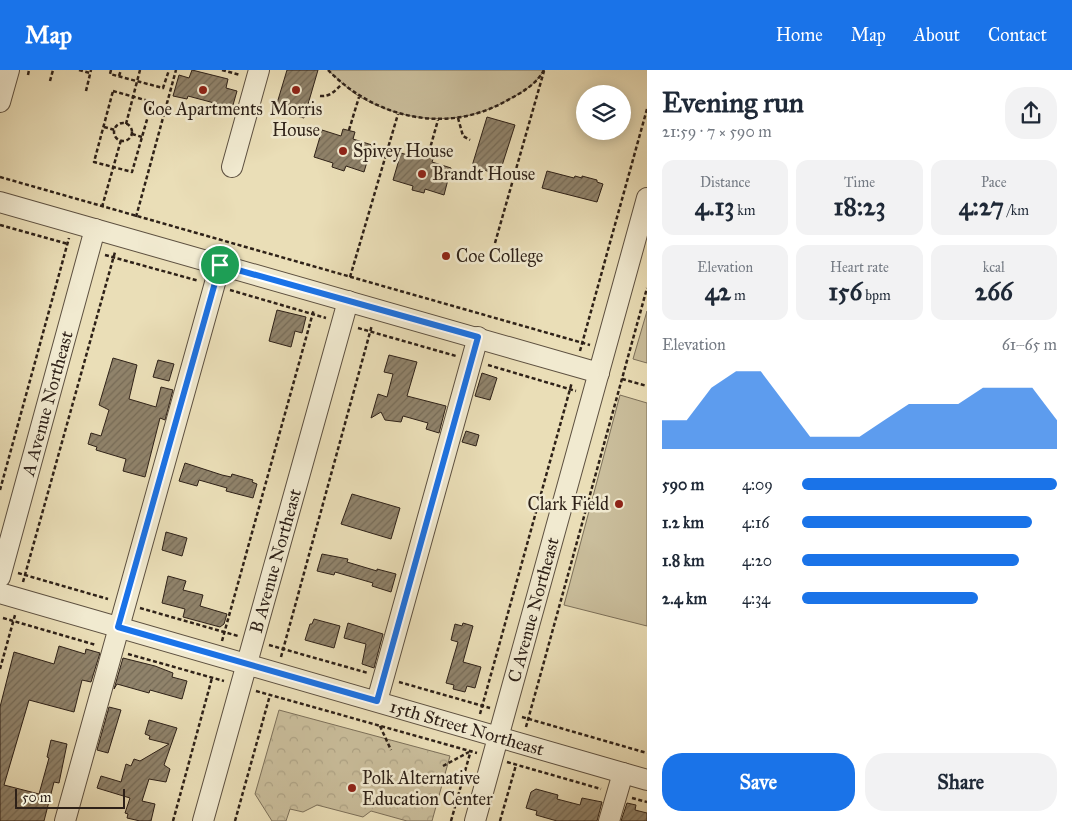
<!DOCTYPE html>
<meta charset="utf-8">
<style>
:root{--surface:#fff;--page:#f2f2f3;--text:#1f2937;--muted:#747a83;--accent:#1a73e8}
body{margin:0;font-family:"IM FELL Great Primer",serif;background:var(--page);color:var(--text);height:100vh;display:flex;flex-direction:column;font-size:19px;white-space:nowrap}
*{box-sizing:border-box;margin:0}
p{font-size:16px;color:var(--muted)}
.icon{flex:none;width:28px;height:28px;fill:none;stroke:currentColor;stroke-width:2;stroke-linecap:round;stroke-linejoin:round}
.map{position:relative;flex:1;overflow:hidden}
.details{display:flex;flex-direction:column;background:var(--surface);width:425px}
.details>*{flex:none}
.controls{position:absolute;left:576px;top:15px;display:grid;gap:10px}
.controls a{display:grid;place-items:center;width:55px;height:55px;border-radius:50%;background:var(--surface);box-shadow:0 2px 12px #0003;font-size:25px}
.scale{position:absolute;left:15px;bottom:12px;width:110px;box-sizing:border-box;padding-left:5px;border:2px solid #2e2118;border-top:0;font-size:14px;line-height:18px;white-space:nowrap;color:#2e2118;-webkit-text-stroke:4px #f1ead0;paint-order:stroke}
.pin{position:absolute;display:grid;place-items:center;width:42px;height:42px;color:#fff;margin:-21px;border:2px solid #fff;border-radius:50%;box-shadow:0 1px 5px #0007}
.round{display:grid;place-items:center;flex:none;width:52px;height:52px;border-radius:20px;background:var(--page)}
.head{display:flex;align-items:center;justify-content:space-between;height:85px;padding:0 15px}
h1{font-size:28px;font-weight:700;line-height:38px}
.metrics{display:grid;grid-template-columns:repeat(3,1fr);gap:8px;height:85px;padding:5px 15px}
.metrics div{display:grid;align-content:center;border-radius:12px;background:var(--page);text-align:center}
.metrics b{font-size:25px;font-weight:700}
.metrics small{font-size:14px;font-weight:400}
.metrics p{font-size:14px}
.chart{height:140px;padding:10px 15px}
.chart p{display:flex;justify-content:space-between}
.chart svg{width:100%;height:90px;margin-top:5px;fill:var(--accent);opacity:.7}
.button{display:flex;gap:10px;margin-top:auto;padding:10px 15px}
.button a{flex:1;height:58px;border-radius:20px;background:var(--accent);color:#fff;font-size:20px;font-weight:700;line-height:58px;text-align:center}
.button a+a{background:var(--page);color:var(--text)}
ul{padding:0 15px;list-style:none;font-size:16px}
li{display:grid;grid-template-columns:80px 60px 1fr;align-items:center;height:38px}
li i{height:12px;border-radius:6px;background:var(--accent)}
header{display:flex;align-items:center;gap:30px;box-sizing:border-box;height:70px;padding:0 25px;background:var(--accent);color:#fff}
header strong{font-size:24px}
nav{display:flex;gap:28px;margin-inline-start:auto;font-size:18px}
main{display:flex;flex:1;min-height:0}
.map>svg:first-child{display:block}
.grass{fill:#cabe9c;stroke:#7c705a}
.park{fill:url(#park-crowns);stroke:#7c705a}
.building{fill:url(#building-hatch);stroke:#2e2118}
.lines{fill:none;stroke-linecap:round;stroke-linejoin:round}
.minor-casing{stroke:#5d5040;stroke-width:22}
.path{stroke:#2e2118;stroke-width:2.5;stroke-dasharray:4 2.5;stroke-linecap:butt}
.minor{stroke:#f1ead0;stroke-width:20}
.route-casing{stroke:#fff;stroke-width:10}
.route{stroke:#1a73e8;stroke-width:6}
.poi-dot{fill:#8f2418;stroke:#f1ead0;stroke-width:2}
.labels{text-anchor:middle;stroke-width:5;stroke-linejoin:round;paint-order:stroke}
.poi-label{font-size:18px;fill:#2e2118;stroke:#f1ead0;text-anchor:start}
.street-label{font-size:18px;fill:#2e2118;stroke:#f1ead0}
</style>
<header>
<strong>Map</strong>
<nav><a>Home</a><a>Map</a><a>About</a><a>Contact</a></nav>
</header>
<main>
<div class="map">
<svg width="647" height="751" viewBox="0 0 647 751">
<defs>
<pattern id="park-crowns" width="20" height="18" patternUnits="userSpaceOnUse" patternTransform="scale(1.25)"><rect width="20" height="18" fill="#cabe9c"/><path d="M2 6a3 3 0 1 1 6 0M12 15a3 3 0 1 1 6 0" fill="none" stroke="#aea386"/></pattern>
<pattern id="building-hatch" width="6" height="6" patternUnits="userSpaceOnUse" patternTransform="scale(1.25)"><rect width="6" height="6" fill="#90836b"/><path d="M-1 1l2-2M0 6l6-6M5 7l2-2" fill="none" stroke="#766b57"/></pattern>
</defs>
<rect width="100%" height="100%" fill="#eadeb7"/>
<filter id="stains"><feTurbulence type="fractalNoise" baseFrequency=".004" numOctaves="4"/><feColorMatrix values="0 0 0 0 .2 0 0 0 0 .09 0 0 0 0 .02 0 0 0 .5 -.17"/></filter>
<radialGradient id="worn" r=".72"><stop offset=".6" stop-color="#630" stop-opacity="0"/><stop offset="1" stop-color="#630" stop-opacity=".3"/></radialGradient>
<g class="grass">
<path d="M328 0H544C536 15 521 23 506 31 460 57 406 53 360 27 348 20 338 9 328 0Z"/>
<polygon points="647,241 647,293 633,289"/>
<polygon points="620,325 647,333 647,556 564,535"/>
</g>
<polygon class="park" points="279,640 450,686 432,751 407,751 371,741 363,747 317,735 303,742 290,739 286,751 272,751 255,724"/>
<g class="building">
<polygon points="192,0 228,9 226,18 237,21 231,42 217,38 218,34 188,26 187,29 173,26 179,5 189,8"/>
<polygon points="287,0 318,0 304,48 275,40"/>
<polygon points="487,47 515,55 499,105 472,96"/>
<polygon points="343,59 355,62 353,69 372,75 364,102 346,96 344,101 332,97 333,93 314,87 322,60 341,66"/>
<polygon points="424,81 435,84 432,92 451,98 444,125 425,119 424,123 412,120 413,116 393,110 401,83 421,89"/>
<polygon points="547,101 574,108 575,106 582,108 582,106 597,110 597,112 603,114 597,132 542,118"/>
<polygon points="277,240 306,247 302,263 295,261 291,277 269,271"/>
<polygon points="389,285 417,292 407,326 446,336 439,363 426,359 428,353 403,346 401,352 385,350 381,342 371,348 378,324 387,327 393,304 384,302"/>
<polygon points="113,288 137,295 129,329 156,337 161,317 173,320 165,350 160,348 145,407 123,401 126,389 96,380 97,377 88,374 91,363 101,366 109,340 99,335"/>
<polygon points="158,290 174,294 169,311 153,307"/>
<polygon points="482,303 497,308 490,330 475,326"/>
<polygon points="466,361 479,365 476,376 462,372"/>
<polygon points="185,393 222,405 231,407 232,404 253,410 252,412 257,414 253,428 226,421 227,418 199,410 197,416 179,411"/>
<polygon points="352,424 400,438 391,469 341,454"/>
<polygon points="166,462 187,468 182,486 162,480"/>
<polygon points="322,484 348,489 347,492 377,501 377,499 396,504 391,522 372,516 373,513 335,502 334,505 317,501"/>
<polygon points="168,506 186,511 183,520 203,525 200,536 227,544 224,554 220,557 183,547 185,539 162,533"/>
<polygon points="314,549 340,556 334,578 305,570 310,554 312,554"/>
<polygon points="348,553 383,564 374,598 362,594 366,574 344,568"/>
<polygon points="463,553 473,556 463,592 481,597 475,618 467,616 465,622 453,619 454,615 446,613 458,572 451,570 455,554 462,556"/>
<polygon points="59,576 85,584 86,579 100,583 91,612 82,610 74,642 29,630 4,715 39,724 49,688 47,687 51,670 67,674 59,713 54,712 44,751 0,751 0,637 14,582 54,594"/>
<polygon points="123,588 155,596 173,603 172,607 187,611 182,629 150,620 149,623 117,614 114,619"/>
<polygon points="109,637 121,640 108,683 97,680"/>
<polygon points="149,650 177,658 164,695 170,699 166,712 149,709 142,731 155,734 151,751 140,751 127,748 128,744 125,743 130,728 97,718 101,706 121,712 126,694 131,696 134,689 140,691 169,674 149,669 150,666 145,664"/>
<polygon points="536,719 558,725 557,729 580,735 582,728 602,732 597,751 557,751 536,745 537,741 526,738 531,722"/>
<polygon points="627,733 636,735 635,740 647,743 647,751 621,751"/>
</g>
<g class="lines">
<g class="minor-casing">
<g id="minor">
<polyline points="0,32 9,0"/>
<polyline points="232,97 259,0"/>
<polyline points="0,132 599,303"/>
<path id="s1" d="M0 507 95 159"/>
<path id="s2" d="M0 523 647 710"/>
<polyline points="377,631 478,267"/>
<polyline points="65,751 220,195"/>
<path id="s3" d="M203 751 348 231"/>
<path id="s4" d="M475 751 647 128"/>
<polyline points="609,751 623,703"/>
</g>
</g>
<g class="path">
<polyline points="79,0 90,3"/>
<polyline points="111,0 110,4 163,18 169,0"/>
<polyline points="222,0 240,5"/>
<path d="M328 0C375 48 446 65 506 31 521 23 536 15 544 0"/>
<polyline points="28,5 29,0"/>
<polyline points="119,6 121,0"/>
<polyline points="50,11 53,0"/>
<polyline points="86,21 91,0"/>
<polygon points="113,21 152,32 132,102 94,92"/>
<path d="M320 26C330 27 335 21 342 14"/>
<polyline points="458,48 463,66 470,70"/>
<circle cx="123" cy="62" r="9"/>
<polyline points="126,54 140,0"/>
<polyline points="104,57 115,60"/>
<polyline points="349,60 359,27"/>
<polyline points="132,64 142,67"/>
<polyline points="429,82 438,50"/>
<polyline points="0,107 590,275"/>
<polyline points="102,137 121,70"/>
<polyline points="136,147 176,0"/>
<polyline points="0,155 68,174"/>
<polyline points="495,173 544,1"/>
<polyline points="105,185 199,211"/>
<polyline points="350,207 398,44"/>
<polyline points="230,220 326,248"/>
<polyline points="358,258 456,286"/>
<polyline points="580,281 647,39"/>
<polyline points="488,295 576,321"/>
<polyline points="622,309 647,316"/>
<polyline points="0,420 69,168"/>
<polyline points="18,503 108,529"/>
<polyline points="23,512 115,182"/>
<polyline points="140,538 238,566"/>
<polyline points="3,548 96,575"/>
<polyline points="222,571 314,239"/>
<polyline points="269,575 368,603"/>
<polyline points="128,584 224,611"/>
<polyline points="281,587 372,255"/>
<polyline points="0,599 15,545"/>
<polyline points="399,612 490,638"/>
<polyline points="256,621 477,683"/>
<polyline points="480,644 572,312"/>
<polyline points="522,647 647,683"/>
<polyline points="380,656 391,680"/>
<polyline points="526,657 647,218"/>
<polyline points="507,692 601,719"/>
<polyline points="443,696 469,682"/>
<polyline points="632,728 647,732"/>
<polyline points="173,751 212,608"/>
<polyline points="235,751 270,625"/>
<polyline points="451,751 471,680"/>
<polyline points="500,751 516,695"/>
</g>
<use href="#minor" class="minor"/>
</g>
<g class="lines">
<g class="route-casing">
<polygon id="route" points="220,195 478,267 377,631 118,557"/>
</g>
<use href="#route" class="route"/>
</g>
<g class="poi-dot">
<circle cx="203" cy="20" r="5"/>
<circle cx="296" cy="20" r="5"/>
<circle cx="343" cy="81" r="5"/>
<circle cx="422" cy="104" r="5"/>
<circle cx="446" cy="186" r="5"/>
<circle cx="619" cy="434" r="5"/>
<circle cx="352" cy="718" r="5"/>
</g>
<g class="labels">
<g class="poi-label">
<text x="203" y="45" text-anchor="middle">Coe Apartments</text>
<text x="296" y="45" text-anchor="middle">Morris<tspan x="296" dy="21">House</tspan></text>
<text x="353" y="87">Spivey House</text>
<text x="432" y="110">Brandt House</text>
<text x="456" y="192">Coe College</text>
<text x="609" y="440" text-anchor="end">Clark Field</text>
<text x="362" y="714">Polk Alternative<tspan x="362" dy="21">Education Center</tspan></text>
</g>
<g class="street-label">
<text dy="6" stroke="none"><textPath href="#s1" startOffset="180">A Avenue Northeast</textPath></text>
<text dy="6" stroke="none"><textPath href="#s3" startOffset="270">B Avenue Northeast</textPath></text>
<text dy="6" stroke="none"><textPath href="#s4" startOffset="219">C Avenue Northeast</textPath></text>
<text dy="6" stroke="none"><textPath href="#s2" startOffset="486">15th Street Northeast</textPath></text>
</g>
</g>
<rect width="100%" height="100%" filter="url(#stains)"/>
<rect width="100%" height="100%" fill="url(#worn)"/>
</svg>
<div class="controls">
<a><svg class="icon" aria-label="layers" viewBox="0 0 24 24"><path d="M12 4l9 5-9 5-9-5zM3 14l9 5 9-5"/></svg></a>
</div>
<div class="scale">50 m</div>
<div class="pin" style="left:220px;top:195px;background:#1e9e55"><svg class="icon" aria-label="arrive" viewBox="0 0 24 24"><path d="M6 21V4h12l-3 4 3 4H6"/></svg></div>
</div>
<section class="details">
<div class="head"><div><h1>Evening run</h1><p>21:59 · 7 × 590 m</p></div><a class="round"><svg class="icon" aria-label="share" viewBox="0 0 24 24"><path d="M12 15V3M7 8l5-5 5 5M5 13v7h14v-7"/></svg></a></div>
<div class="metrics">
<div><p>Distance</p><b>4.13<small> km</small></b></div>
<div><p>Time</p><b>18:23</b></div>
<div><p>Pace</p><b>4:27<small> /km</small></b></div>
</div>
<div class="metrics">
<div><p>Elevation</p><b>42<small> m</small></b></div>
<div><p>Heart rate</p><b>156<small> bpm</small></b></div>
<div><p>kcal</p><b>266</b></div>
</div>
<div class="chart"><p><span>Elevation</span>61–65 m</p>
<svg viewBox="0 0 160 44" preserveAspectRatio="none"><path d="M0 44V30L10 30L20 14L30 6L40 6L50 22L60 38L70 38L80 38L90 30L100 22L110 22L120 22L130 14L140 14L150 14L160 30V44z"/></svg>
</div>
<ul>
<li><b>590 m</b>4:09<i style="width:100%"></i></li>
<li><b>1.2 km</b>4:16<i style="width:90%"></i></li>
<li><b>1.8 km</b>4:20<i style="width:85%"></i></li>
<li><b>2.4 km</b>4:34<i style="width:69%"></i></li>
</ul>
<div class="button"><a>Save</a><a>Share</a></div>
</section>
</main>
